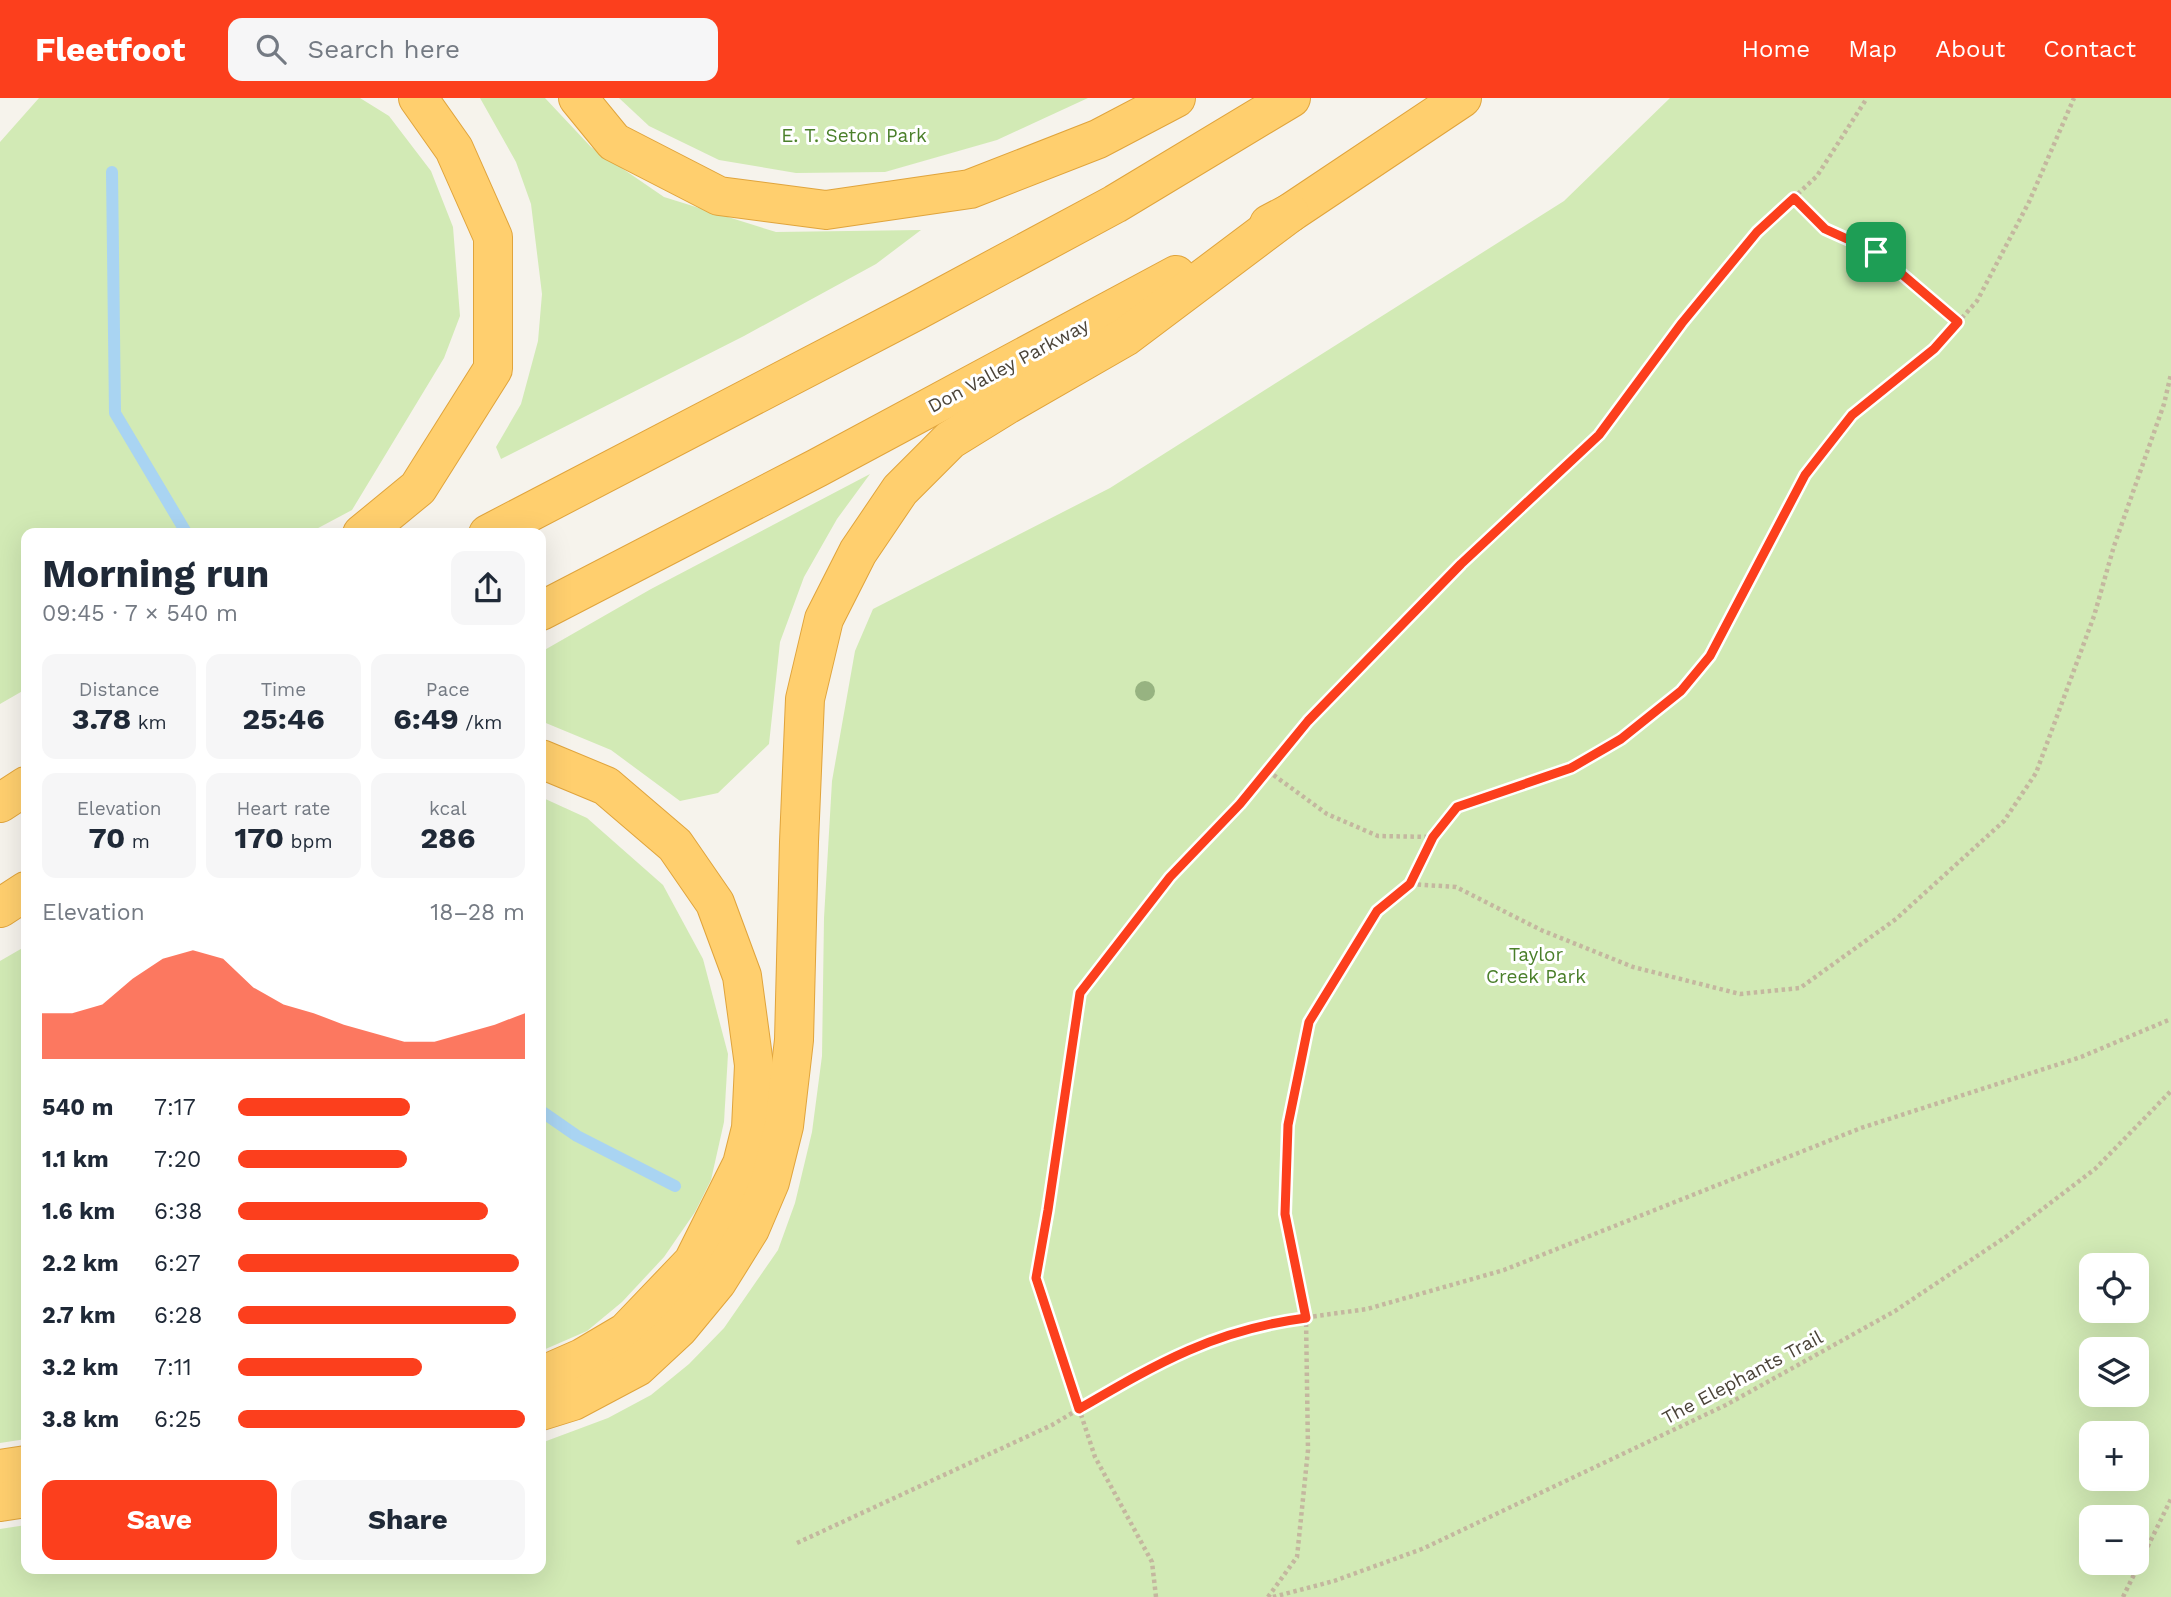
<!DOCTYPE html>
<meta charset="utf-8">
<style>
:root{--surface:#fff;--page:#f6f6f7;--text:#1f2937;--muted:#747a83;--accent:#fc3f1d}
body{margin:0;font-family:"Work Sans",sans-serif;background:var(--page);color:var(--text);height:100vh;display:flex;flex-direction:column;font-size:26px;white-space:nowrap}
*{box-sizing:border-box;margin:0}
p{font-size:23px;color:var(--muted)}
.icon{flex:none;width:38px;height:38px;fill:none;stroke:currentColor;stroke-width:2;stroke-linecap:round;stroke-linejoin:round}
.map{position:relative;flex:1;overflow:hidden}
.sheet{position:absolute;left:21px;top:430px;width:525px;height:1046px;display:flex;flex-direction:column;background:var(--surface);border-radius:14px;box-shadow:0 7px 28px #0002}
.sheet>*{flex:none}
.fabs{position:absolute;left:2079px;top:1155px;display:grid;gap:14px}
.fabs a{display:grid;place-items:center;width:70px;height:70px;border-radius:14px;background:var(--surface);box-shadow:0 7px 28px #0002;font-size:35px}
.pin{position:absolute;display:grid;place-items:center;width:60px;height:60px;color:#fff;margin:-30px;border-radius:14px;box-shadow:0 4px 10px #0006}
.round{display:grid;place-items:center;flex:none;width:74px;height:74px;border-radius:14px;background:var(--page)}
.headline{display:flex;align-items:center;justify-content:space-between;height:119px;padding:0 21px}
h1{font-size:38px;font-weight:700;line-height:52px}
.metrics{display:grid;grid-template-columns:repeat(3,1fr);gap:10px;height:119px;padding:7px 21px}
.metrics div{display:grid;align-content:center;border-radius:14px;background:var(--page);text-align:center}
.metrics b{font-size:30px;font-weight:700}
.metrics small{font-size:19px;font-weight:400}
.metrics p{font-size:19px}
.chart{height:196px;padding:14px 21px}
.chart p{display:flex;justify-content:space-between}
.chart svg{width:100%;height:126px;margin-top:7px;fill:var(--accent);opacity:.7}
.cta{display:flex;gap:14px;margin-top:auto;padding:14px 21px}
.cta a{flex:1;height:80px;border-radius:14px;background:var(--accent);color:#fff;font-size:28px;font-weight:700;line-height:80px;text-align:center}
.cta a+a{background:var(--page);color:var(--text)}
ul{padding:0 21px;list-style:none;font-size:23px}
li{display:grid;grid-template-columns:112px 84px 1fr;align-items:center;height:52px}
li i{height:18px;border-radius:9px;background:var(--accent)}
header{display:flex;align-items:center;gap:42px;box-sizing:border-box;height:98px;padding:0 35px;background:var(--accent);color:#fff}
header strong{font-size:33px}
nav{display:flex;gap:38px;margin-inline-start:auto;font-size:24px}
.search{width:490px;height:63px;background:var(--page);display:flex;align-items:center;gap:18px;box-sizing:border-box;padding:0 24px;border-radius:14px;color:var(--muted);font-size:26px}
.map>svg:first-child{display:block}
.green{fill:#d2eab5;fill-rule:evenodd}
.lines{fill:none;stroke-linecap:round;stroke-linejoin:round}
.stream{stroke:#a9d4f2;stroke-width:12}
.highway-casing{stroke:#e0a43c;stroke-width:40}
.path{stroke:#c4b79f;stroke-width:4.5;stroke-dasharray:3.5 3.5;stroke-linecap:butt}
.highway{stroke:#ffcf6e;stroke-width:38}
.tree{fill:#97b381}
.route-casing{stroke:#fff;stroke-width:14}
.route{stroke:#fc3f1d;stroke-width:9}
.labels{text-anchor:middle;stroke-width:6;stroke-linejoin:round;paint-order:stroke}
.park-label{font-size:19px;fill:#4a7f2a;stroke:#fff}
.street-label{font-size:19px;fill:#4b4439;stroke:#fff}
</style>
<header>
<strong>Fleetfoot</strong>
<div class="search"><svg class="icon" aria-label="search" viewBox="0 0 24 24"><circle cx="10" cy="10" r="6"/><path d="M15 15l6 6"/></svg>Search here</div>
<nav><a>Home</a><a>Map</a><a>About</a><a>Contact</a></nav>
</header>
<div class="map">
<svg width="2171" height="1499" viewBox="0 0 2171 1499">
<rect width="100%" height="100%" fill="#f6f3ec"/>
<g class="green">
<polygon points="39,0 360,0 389,18 431,73 453,129 460,218 444,260 352,412 307,436 26,436 26,591 0,606 0,44"/>
<polygon points="480,0 545,0 591,49 664,99 776,134 921,132 876,166 744,238 501,361 496,349 521,306 538,243 542,196 531,106 516,64"/>
<polygon points="619,0 1088,0 997,42 885,74 796,75 719,62 649,28"/>
<path d="M1670 0H2171V1499H0V1431L26 1427V1472H541V1345L608 1320 651 1297 689 1266 724 1230 778 1152 795 1105 812 1034 822 958 824 820 832 683 855 553 873 511 1110 390 1564 103ZM2091 1167H2137V1213H2091ZM2091 1251H2137V1297H2091ZM2091 1335H2137V1381H2091ZM2091 1419H2137V1465H2091Z"/>
<polygon points="870,376 837,421 804,479 780,544 769,646 718,695 680,703 611,652 541,623 541,554 651,491"/>
<polygon points="541,699 587,720 663,787 703,861 728,956 724,1024 711,1082 695,1114 664,1159 622,1204 587,1233 541,1253"/>
<polygon points="26,848 26,1341 0,1345 0,863"/>
</g>
<g class="lines">
<g class="stream">
<polyline points="112,74 115,315 187,436"/>
<polyline points="541,1013 577,1038 675,1088"/>
</g>
<g class="highway-casing">
<g id="highway">
<polyline points="578,0 614,44 719,98 826,112 970,91 1098,41 1176,0"/>
<polyline points="1269,126 1290,115 1462,0"/>
<polyline points="362,436 418,390 493,271 493,139 454,51 418,0"/>
<polyline points="488,436 916,213 1115,106 1291,0"/>
<polyline points="541,513 817,370 1176,177"/>
<polyline points="541,661 606,688 675,747 715,805 742,878 754,967 751,1030 742,1066 693,1164 626,1234 582,1260 541,1278"/>
<polyline points="0,705 26,688"/>
<polyline points="0,810 26,793"/>
<polyline points="541,1313 573,1303 637,1269 679,1230 717,1184 750,1131 770,1084 784,1028 794,942 799,744 805,601 824,521 858,454 900,392 950,342 1005,308 1125,239 1290,115"/>
<polyline points="0,1371 26,1367"/>
<polyline points="0,1404 26,1400"/>
</g>
</g>
<g class="path">
<polyline points="1794,100 1825,131 1876,154 1958,224"/>
<polyline points="1268,673 1327,716 1378,738 1433,739"/>
<polyline points="1410,786 1433,739 1457,709 1571,670 1621,641 1681,593 1710,558 1805,377 1852,317 1934,251 1977,203 2029,104 2074,0"/>
<polyline points="797,1445 1052,1327 1153,1267 1201,1245 1266,1225 1367,1211 1504,1172 1861,1030 2081,959 2171,921"/>
<polyline points="1156,1499 1152,1464 1095,1359 1036,1180 1048,1112 1080,895 1170,779 1240,706 1308,623 1461,466 1599,336 1682,225 1757,134 1817,78 1867,0"/>
<polyline points="1268,1499 1297,1459 1308,1352 1306,1220 1285,1116 1288,1027 1309,924 1376,813 1410,786 1456,789 1541,832 1633,869 1740,896 1800,890 1896,821 2004,723 2036,675 2094,518 2114,448 2164,306 2171,276"/>
<polyline points="1273,1499 1334,1483 1422,1451 1726,1307 1895,1213 2007,1138 2095,1071 2171,993"/>
<polyline points="2123,1499 2171,1401"/>
</g>
<use href="#highway" class="highway"/>
</g>
<circle class="tree" cx="1145" cy="593" r="10"/>
<g class="lines">
<g class="route-casing">
<path id="route" d="M1794 100 1825 131 1876 154 1958 224 1934 251 1852 317 1805 377 1710 558 1681 593 1621 641 1571 670 1457 709 1433 739 1410 786 1377 813 1309 924 1288 1027 1285 1116 1306 1220C1214 1232 1158 1265 1079 1311L1036 1180 1048 1112 1080 895 1170 779 1240 706 1308 623 1461 466 1599 337 1682 225 1757 134Z"/>
</g>
<use href="#route" class="route"/>
</g>
<g class="labels">
<g class="park-label">
<text x="854" y="44">E. T. Seton Park</text>
<text x="1536" y="863">Taylor<tspan x="1536" dy="22">Creek Park</tspan></text>
</g>
<g class="street-label">
<text transform="translate(1008 267) rotate(-28)" y="7">Don Valley Parkway</text>
<text transform="translate(1742 1279) rotate(-28)" y="7">The Elephants Trail</text>
</g>
</g>
</svg>
<div class="fabs">
<a><svg class="icon" aria-label="locate" viewBox="0 0 24 24"><circle cx="12" cy="12" r="6"/><path d="M12 2v4M12 18v4M2 12h4M18 12h4"/></svg></a>
<a><svg class="icon" aria-label="layers" viewBox="0 0 24 24"><path d="M12 4l9 5-9 5-9-5zM3 14l9 5 9-5"/></svg></a>
<a>+</a>
<a>−</a>
</div>
<div class="pin" style="left:1876px;top:154px;background:#1e9e55"><svg class="icon" aria-label="arrive" viewBox="0 0 24 24"><path d="M6 21V4h12l-3 4 3 4H6"/></svg></div>
<section class="sheet">
<div class="headline"><div><h1>Morning run</h1><p>09:45 · 7 × 540 m</p></div><a class="round"><svg class="icon" aria-label="share" viewBox="0 0 24 24"><path d="M12 15V3M7 8l5-5 5 5M5 13v7h14v-7"/></svg></a></div>
<div class="metrics">
<div><p>Distance</p><b>3.78<small> km</small></b></div>
<div><p>Time</p><b>25:46</b></div>
<div><p>Pace</p><b>6:49<small> /km</small></b></div>
</div>
<div class="metrics">
<div><p>Elevation</p><b>70<small> m</small></b></div>
<div><p>Heart rate</p><b>170<small> bpm</small></b></div>
<div><p>kcal</p><b>286</b></div>
</div>
<div class="chart"><p><span>Elevation</span>18–28 m</p>
<svg viewBox="0 0 160 44" preserveAspectRatio="none"><path d="M0 44V28L10 28L20 25L30 16L40 9L50 6L60 9L70 19L80 25L90 28L100 32L110 35L120 38L130 38L140 35L150 32L160 28V44z"/></svg>
</div>
<ul>
<li><b>540 m</b>7:17<i style="width:60%"></i></li>
<li><b>1.1 km</b>7:20<i style="width:59%"></i></li>
<li><b>1.6 km</b>6:38<i style="width:87%"></i></li>
<li><b>2.2 km</b>6:27<i style="width:98%"></i></li>
<li><b>2.7 km</b>6:28<i style="width:97%"></i></li>
<li><b>3.2 km</b>7:11<i style="width:64%"></i></li>
<li><b>3.8 km</b>6:25<i style="width:100%"></i></li>
</ul>
<div class="cta"><a>Save</a><a>Share</a></div>
</section>
</div>
